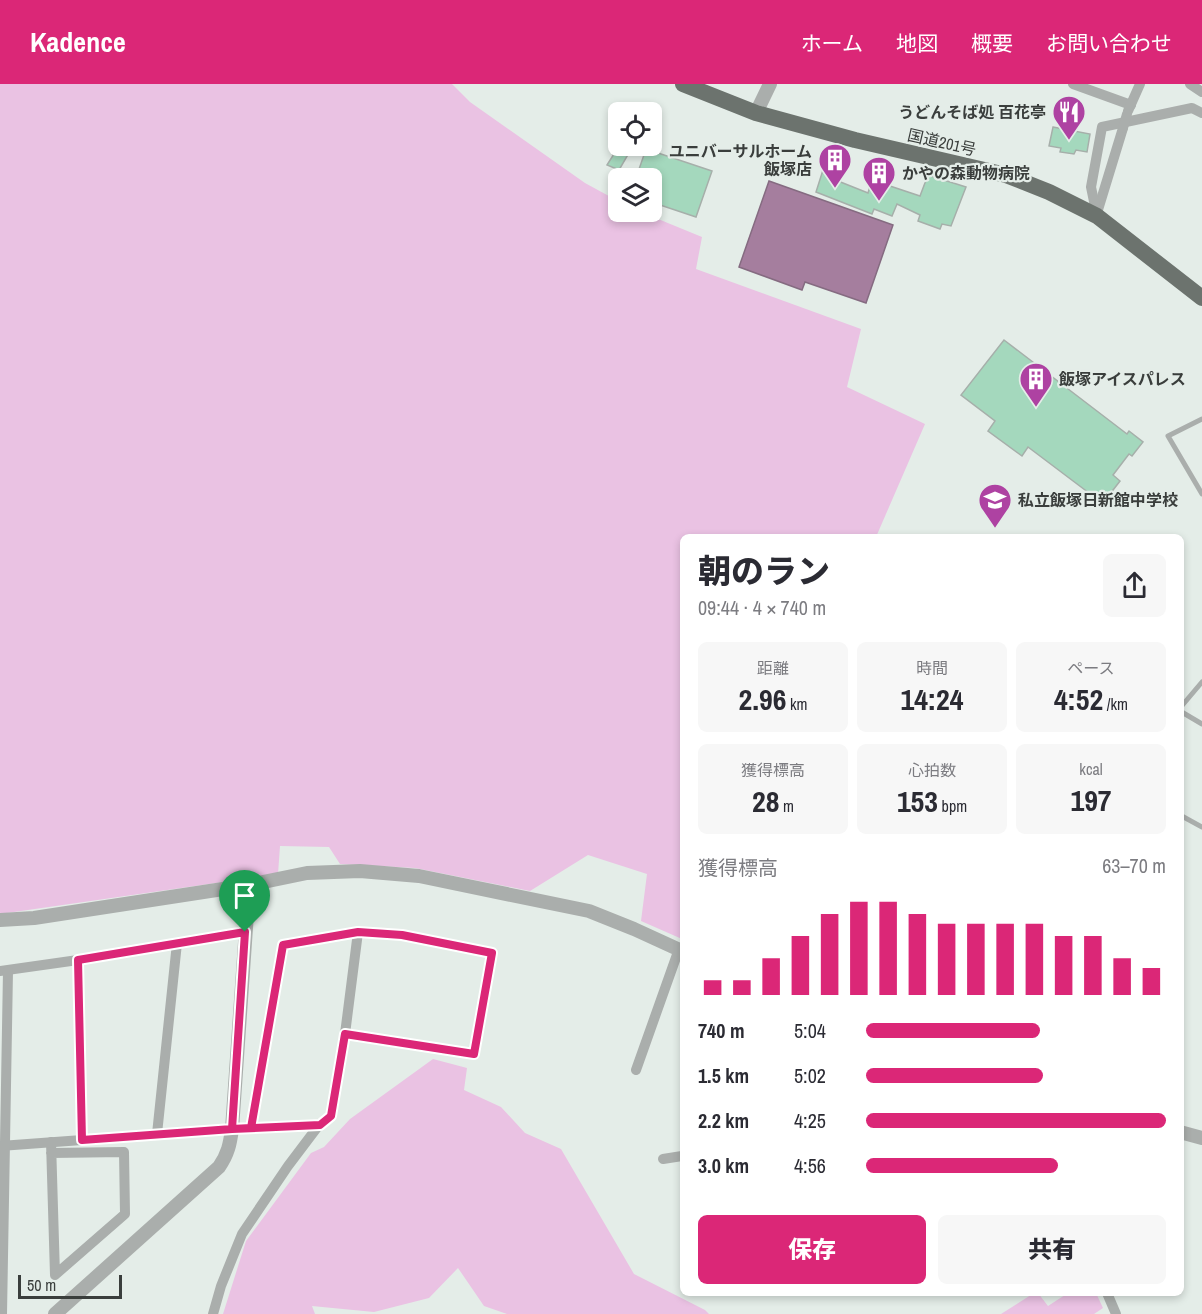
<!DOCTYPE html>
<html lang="ja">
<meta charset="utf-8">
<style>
:root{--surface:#fff;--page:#f7f7f7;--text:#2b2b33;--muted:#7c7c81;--accent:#db2777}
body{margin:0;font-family:"Archivo Narrow","Noto Sans JP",sans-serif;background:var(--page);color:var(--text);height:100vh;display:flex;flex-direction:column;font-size:22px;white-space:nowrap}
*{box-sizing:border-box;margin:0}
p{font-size:20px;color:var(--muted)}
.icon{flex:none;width:33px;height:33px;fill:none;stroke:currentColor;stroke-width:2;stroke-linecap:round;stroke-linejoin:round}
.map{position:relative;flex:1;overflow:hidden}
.details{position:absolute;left:680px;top:450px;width:504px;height:762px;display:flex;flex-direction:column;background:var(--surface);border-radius:9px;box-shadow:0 3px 9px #0003}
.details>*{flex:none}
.buttons{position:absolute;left:608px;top:18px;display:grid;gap:12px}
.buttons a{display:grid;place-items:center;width:54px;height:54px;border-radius:9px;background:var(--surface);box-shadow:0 3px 9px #0003;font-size:30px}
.scale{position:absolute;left:18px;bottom:15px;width:104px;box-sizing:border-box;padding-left:6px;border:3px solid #3a3e3c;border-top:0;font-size:16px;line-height:21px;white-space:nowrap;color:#3a3e3c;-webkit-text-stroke:4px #e4ede8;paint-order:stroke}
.pin{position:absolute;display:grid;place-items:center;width:51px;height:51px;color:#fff;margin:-62px -26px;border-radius:50% 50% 50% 0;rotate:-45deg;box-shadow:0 0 6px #0007}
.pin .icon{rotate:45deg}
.round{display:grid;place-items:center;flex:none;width:63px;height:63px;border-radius:9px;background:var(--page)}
.head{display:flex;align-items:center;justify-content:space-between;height:102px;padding:0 18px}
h1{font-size:33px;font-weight:800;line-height:45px}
.metrics{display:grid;grid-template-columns:repeat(3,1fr);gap:9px;height:102px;padding:6px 18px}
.metrics div{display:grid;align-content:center;border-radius:9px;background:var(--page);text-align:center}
.metrics b{font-size:30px;font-weight:800}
.metrics small{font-size:16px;font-weight:400}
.metrics p{font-size:16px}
.chart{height:168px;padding:12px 18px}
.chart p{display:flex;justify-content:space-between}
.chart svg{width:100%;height:108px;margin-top:6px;stroke:var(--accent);stroke-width:6}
.cta{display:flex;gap:12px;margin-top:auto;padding:12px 18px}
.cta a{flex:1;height:69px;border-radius:9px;background:var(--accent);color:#fff;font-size:24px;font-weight:800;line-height:69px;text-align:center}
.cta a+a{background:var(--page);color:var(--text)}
ul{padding:0 18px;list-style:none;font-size:20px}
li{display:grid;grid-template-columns:96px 72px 1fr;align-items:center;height:45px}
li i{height:15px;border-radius:8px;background:var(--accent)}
header{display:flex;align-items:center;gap:36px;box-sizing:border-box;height:84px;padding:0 30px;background:var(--accent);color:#fff}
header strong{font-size:28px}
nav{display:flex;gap:33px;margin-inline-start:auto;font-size:21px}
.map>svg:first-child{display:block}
.green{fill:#eac2e3}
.water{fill:#a57e9e;stroke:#856b81;stroke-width:1.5}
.building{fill:#a4d8bd;stroke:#a6afaa;stroke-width:1.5}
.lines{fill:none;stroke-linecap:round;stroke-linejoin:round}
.service{stroke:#aaaeac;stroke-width:5}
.minor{stroke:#aaaeac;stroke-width:10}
.tertiary{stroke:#aaaeac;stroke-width:14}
.trunk{stroke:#6c736e;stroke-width:16}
.minor-bridge{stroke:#aaaeac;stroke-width:10}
.route-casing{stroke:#fff;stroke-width:12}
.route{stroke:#db2777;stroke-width:8}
.labels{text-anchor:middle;stroke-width:4.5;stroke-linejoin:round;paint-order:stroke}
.poi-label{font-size:16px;font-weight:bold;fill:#3a3e3c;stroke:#e4ede8;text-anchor:start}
.street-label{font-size:16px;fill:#3a3e3c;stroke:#e4ede8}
</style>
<header>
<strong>Kadence</strong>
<nav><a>ホーム</a><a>地図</a><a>概要</a><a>お問い合わせ</a></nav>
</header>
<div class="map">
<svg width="1202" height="1230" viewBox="0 0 1202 1230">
<rect width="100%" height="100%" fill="#e4ede8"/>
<g class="green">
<polygon points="0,0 452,0 470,18 585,99 618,117 618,128 641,128 702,153 696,185 861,245 847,303 925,340 876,453 682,453 682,855 641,837 647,790 588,771 530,807 415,784 340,780 329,763 280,762 278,790 0,830"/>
<polygon points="433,975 467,984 464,1006 501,1023 525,1049 561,1065 634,1190 705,1226 709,1230 507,1230 484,1222 458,1184 429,1214 374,1228 312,1222 315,1230 223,1230 246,1157 311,1069 324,1063 350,1035"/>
<polygon points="1034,1209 1038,1209 1048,1222 1068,1209 1096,1209 1103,1224 1094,1230 1001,1230"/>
</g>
<polygon class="water" points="769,97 893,141 866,219 805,198 802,206 739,183"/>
<g class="building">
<polygon points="1053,43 1090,50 1087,68 1076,66 1074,70 1060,68 1061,64 1049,62"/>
<polygon points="619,62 633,62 619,86 607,81"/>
<polygon points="646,65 712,87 696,133 651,118 651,94 636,94"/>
<polygon points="823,86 835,90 833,95 868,109 872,96 920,112 928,91 966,103 951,142 942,140 940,145 918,137 920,131 897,120 892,132 874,125 872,130 816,108"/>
<polygon points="1004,256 1127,350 1129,347 1143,358 1132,372 1129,370 1113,391 1120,397 1106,415 1101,410 1097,415 1028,363 1022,372 988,347 995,337 961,311"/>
</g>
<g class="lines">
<g class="service">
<polyline points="1202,335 1168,352 1202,410"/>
<polyline points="1180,624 1202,598"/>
<polyline points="1180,627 1202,640"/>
<polyline points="1180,731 1202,743"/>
</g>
<g class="minor">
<polyline points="1073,0 1131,21"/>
<polyline points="1190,0 1202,8"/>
<polyline points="1128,27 1140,0"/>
<polyline points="1097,129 1123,44"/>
<polyline points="1097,132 1091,103 1102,43 1192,24 1202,29"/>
<polyline points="78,876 82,1056"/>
<polyline points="0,887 78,876 245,848"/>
<polyline points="636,986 679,865"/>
<polyline points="251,1044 283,861 358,848 402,851 492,869 474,970 345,950"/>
<polyline points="157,1050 177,859"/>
<polyline points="51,1058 55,1191 125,1130 124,1068 51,1069"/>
<polyline points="0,1062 232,1045 319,1041"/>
<polyline points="663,1075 682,1072"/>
<polyline points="1107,1209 1116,1230"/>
<polyline points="2,1230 8,887"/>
<polyline points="213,1230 221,1202 242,1150 288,1082 319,1041 331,1032 345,950 358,848"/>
</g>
<g class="tertiary">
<polyline points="756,29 770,0"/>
<polyline points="0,836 34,834 249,801 307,789 360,787 419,792 589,827 634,845 682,867"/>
<polyline points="1180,1048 1202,1054"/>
<path d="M55 1230 219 1083C228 1070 230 1060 232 1045L249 801"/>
</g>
<polyline class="trunk" points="683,0 756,29 855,56 1006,91 1049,108 1097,132 1202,214"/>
<polyline class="minor-bridge" points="1123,44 1127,30"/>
</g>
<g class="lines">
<g class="route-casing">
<polyline id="route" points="245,848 78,876 82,1056 232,1045 320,1041 331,1032 345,950 474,970 492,869 402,851 358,848 283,861 251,1044 232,1045 245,848"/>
</g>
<use href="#route" class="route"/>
</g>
<defs>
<g id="restaurant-pin" transform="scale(1.725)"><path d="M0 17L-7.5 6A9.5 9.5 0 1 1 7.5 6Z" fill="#ae42a2" stroke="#e4ede8"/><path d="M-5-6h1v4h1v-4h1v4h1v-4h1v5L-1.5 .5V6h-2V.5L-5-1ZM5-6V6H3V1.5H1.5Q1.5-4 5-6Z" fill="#fff"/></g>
<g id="building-pin" transform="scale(1.725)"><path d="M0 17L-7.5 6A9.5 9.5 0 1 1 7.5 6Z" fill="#ae42a2" stroke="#e4ede8"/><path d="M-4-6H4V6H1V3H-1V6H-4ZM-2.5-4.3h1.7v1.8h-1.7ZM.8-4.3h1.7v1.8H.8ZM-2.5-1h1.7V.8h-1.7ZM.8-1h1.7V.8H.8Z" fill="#fff"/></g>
<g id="school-pin" transform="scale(1.725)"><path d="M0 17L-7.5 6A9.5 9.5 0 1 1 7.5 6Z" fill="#ae42a2" stroke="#e4ede8"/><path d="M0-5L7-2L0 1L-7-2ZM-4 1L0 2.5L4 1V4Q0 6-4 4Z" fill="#fff"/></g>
</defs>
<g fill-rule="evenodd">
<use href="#restaurant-pin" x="1069" y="28"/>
<use href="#building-pin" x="835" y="76"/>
<use href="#building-pin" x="879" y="89"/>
<use href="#building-pin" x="1036" y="295"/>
<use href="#school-pin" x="995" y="416"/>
</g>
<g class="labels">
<g class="poi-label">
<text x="1046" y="34" text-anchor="end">うどんそば処 百花亭</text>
<text x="812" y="73" text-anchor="end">ユニバーサルホーム<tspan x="812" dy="18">飯塚店</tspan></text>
<text x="902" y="95">かやの森動物病院</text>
<text x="1059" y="301">飯塚アイスパレス</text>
<text x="1018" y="422">私立飯塚日新館中学校</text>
</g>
<g class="street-label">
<text transform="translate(942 58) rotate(13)" y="6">国道201号</text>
</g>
</g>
</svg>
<div class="buttons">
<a><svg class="icon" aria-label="locate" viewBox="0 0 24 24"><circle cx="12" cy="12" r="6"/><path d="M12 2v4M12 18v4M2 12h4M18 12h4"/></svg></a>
<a><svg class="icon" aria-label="layers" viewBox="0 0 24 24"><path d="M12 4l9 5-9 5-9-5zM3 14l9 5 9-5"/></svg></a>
</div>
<div class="scale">50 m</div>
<div class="pin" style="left:245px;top:848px;background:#1e9e55"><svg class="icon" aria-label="arrive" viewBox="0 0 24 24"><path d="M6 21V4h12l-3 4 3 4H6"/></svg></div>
<section class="details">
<div class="head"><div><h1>朝のラン</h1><p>09:44 · 4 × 740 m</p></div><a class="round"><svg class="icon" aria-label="share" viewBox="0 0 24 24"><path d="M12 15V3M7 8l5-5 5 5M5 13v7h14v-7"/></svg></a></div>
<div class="metrics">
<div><p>距離</p><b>2.96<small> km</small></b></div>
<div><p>時間</p><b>14:24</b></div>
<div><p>ペース</p><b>4:52<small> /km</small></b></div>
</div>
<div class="metrics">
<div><p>獲得標高</p><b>28<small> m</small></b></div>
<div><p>心拍数</p><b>153<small> bpm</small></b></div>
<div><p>kcal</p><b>197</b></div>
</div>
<div class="chart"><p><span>獲得標高</span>63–70 m</p>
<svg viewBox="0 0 160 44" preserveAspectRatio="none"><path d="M5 44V38M15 44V38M25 44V29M35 44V20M45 44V11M55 44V6M65 44V6M75 44V11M85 44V15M95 44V15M105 44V15M115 44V15M125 44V20M135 44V20M145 44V29M155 44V33"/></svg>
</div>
<ul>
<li><b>740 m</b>5:04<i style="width:58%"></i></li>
<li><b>1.5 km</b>5:02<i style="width:59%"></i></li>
<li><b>2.2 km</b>4:25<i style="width:100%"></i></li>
<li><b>3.0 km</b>4:56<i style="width:64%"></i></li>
</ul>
<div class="cta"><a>保存</a><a>共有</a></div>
</section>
</div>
